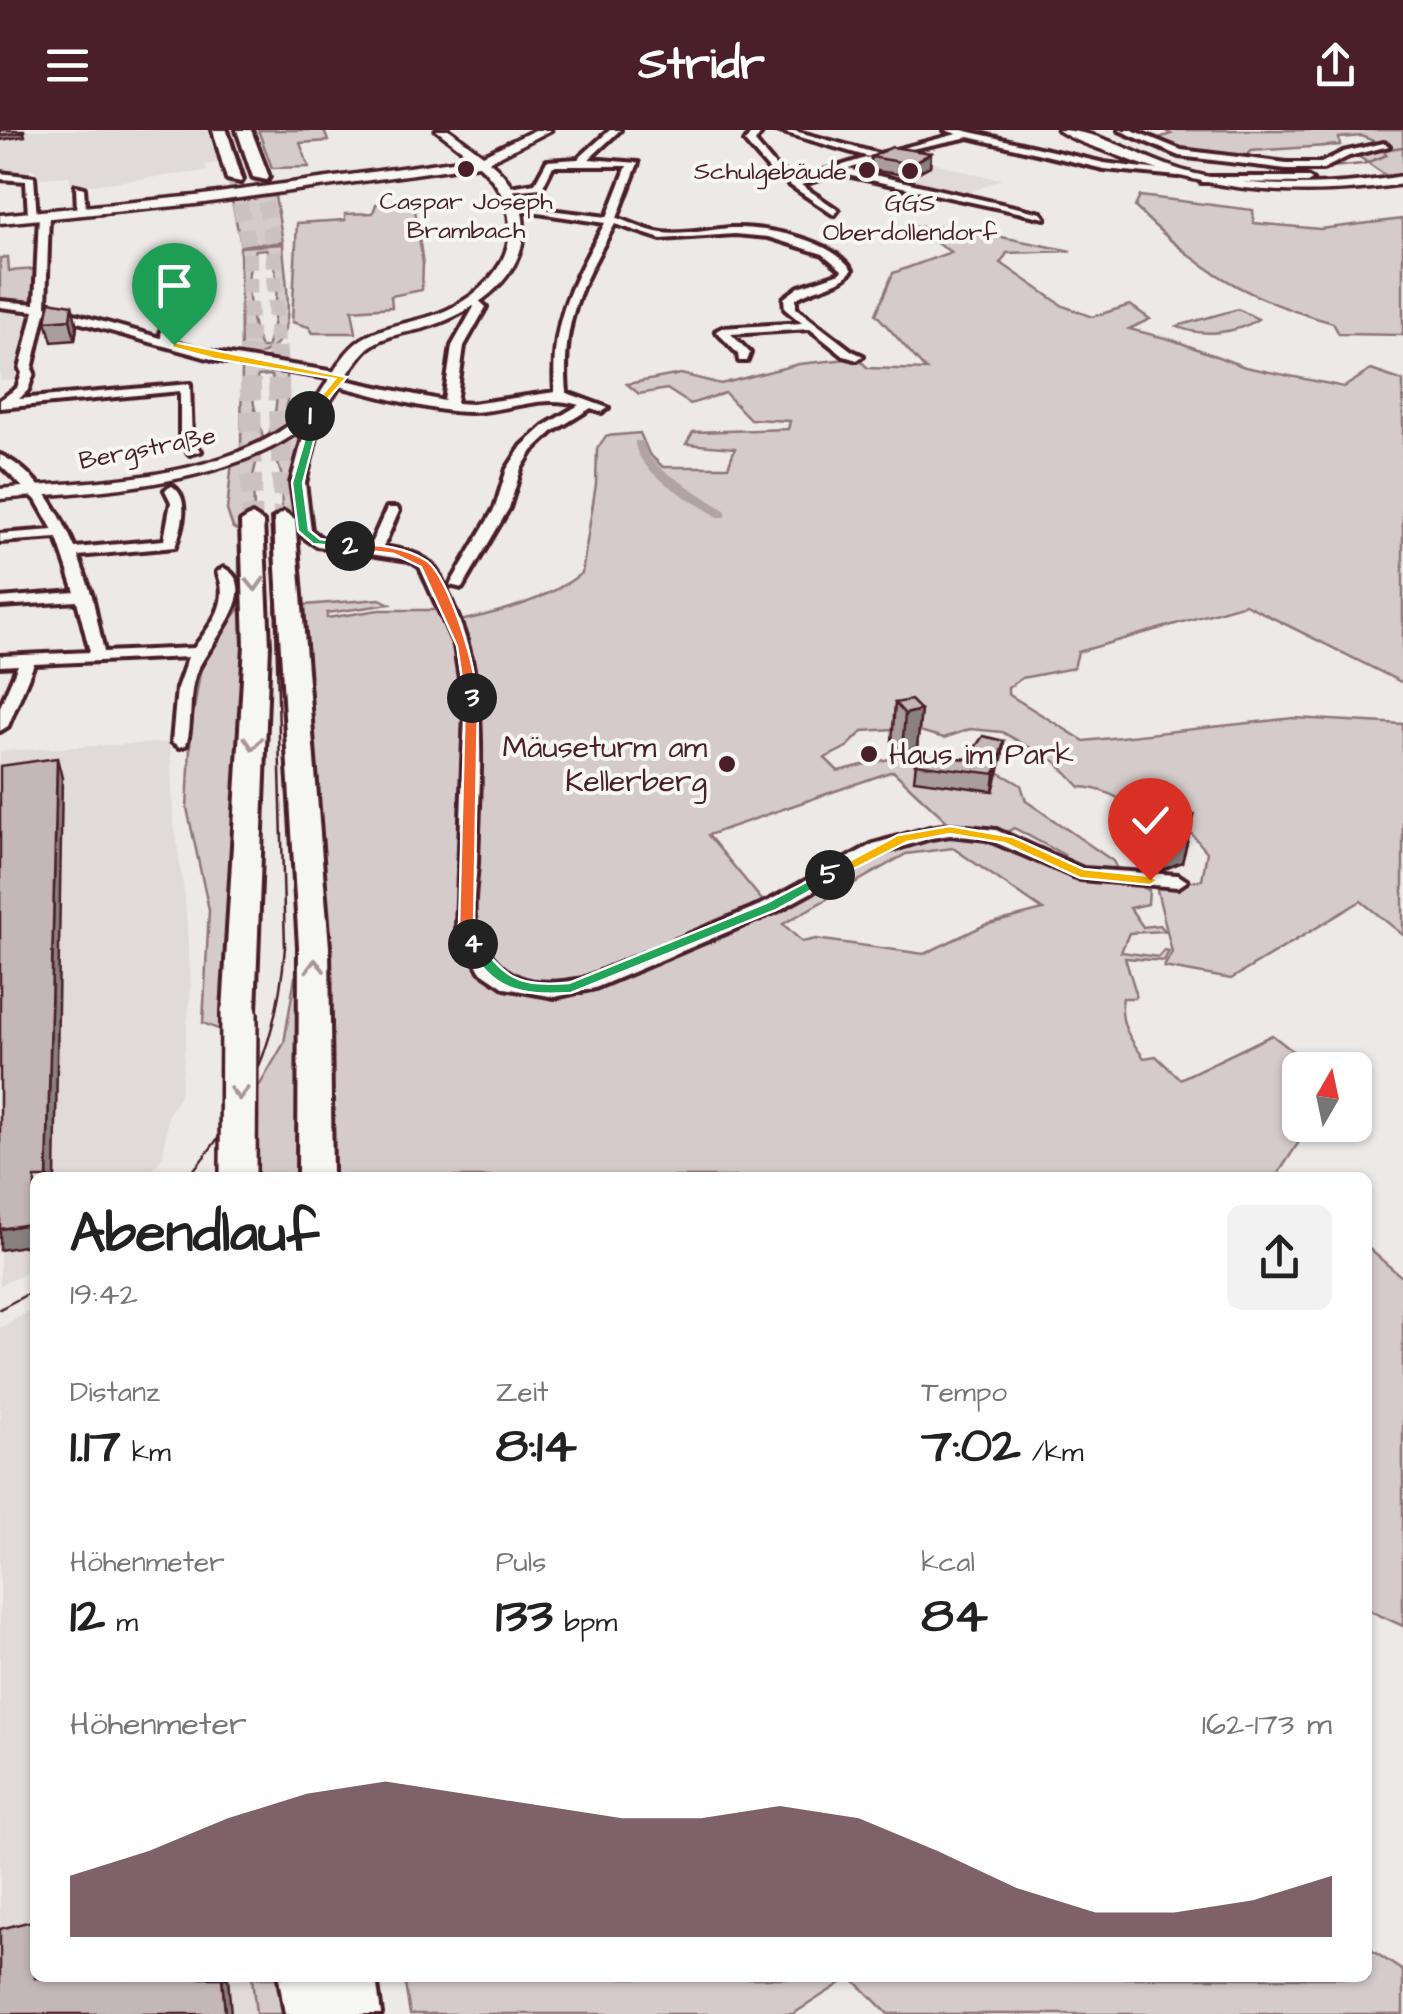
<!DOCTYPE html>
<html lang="de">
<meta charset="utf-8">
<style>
:root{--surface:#fff;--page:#f2f2f2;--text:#222;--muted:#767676;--accent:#4a1f2b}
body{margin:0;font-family:"Architects Daughter",sans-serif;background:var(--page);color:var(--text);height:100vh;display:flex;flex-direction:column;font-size:38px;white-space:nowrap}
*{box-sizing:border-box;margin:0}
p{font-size:32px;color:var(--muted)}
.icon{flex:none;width:55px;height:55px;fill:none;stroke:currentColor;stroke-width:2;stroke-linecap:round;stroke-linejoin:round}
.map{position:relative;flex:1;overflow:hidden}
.panel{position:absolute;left:30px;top:1042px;width:1342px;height:810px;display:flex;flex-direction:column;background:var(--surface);border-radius:15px;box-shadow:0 2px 8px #0004}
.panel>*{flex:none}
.needle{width:65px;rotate:9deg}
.buttons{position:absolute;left:1282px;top:922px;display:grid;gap:20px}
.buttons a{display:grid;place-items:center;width:90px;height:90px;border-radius:15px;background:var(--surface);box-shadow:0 2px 8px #0004;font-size:50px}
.pin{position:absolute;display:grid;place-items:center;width:85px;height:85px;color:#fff;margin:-102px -42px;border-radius:50% 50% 50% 0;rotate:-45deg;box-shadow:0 0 10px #0007}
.pin .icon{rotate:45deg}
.km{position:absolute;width:50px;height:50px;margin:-25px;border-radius:50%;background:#222;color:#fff;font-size:28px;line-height:50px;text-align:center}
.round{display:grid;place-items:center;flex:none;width:105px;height:105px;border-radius:15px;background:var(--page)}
.headline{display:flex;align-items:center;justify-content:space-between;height:170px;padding:0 40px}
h1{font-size:55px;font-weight:800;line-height:75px}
.figures{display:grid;grid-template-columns:repeat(3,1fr);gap:15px;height:170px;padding:10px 40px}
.figures div{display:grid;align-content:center}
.figures b{font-size:50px;font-weight:800}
.figures small{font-size:28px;font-weight:400}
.figures p{font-size:28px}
.chart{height:280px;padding:20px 40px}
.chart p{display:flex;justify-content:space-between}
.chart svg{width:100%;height:180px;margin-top:10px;fill:var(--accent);opacity:.7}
header{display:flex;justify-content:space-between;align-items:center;height:130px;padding:0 40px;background:var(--accent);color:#fff;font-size:45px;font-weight:800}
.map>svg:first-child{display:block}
.built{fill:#e0dad8}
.green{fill:#d4cbca;stroke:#8f757a;stroke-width:2.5;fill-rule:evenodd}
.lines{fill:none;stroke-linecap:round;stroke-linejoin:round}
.stream{stroke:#886e73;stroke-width:2.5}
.canal{fill:#b1a2a3;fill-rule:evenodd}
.trunk-tunnel-far1{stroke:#ccc1c1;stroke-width:16;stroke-dasharray:16 9;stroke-linecap:butt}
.trunk-tunnel{stroke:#ccc1c1;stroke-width:21;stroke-dasharray:21 11;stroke-linecap:butt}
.minor-casing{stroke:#4a1f2b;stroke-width:8}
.tertiary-casing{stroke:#4a1f2b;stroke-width:7}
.secondary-casing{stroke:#4a1f2b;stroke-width:7}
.trunk-casing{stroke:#4a1f2b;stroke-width:8}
.minor{fill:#f6f6f2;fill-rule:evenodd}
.tertiary{fill:#f6f6f2;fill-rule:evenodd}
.secondary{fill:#f6f6f2;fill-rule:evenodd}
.trunk{fill:#f6f6f2;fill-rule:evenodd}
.tram{stroke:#4a1f2b;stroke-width:2.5}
.trunk-bridge-casing{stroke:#4a1f2b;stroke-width:42;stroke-linecap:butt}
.trunk-bridge{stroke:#f6f6f2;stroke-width:35}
.wall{fill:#a99d9d;stroke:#4a1f2b;stroke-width:2.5}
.shaded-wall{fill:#898080;stroke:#4a1f2b;stroke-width:2.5}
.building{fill:#c4b7b7;stroke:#4a1f2b;stroke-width:2.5}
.oneway{stroke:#a99598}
.split-1{fill:#f5b400;stroke:#fff;stroke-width:2.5}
.split-2{fill:#22a559;stroke:#fff;stroke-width:2.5}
.split-3{fill:#f0652b;stroke:#fff;stroke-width:2.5}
.split-4{fill:#f0652b;stroke:#fff;stroke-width:2.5}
.split-5{fill:#22a559;stroke:#fff;stroke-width:2.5}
.split-6{fill:#f5b400;stroke:#fff;stroke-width:2.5}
.poi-dot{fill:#4a1f2b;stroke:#f6f6f2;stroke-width:4}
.labels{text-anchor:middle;stroke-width:8;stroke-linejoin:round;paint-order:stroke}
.far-poi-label{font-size:25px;fill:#4a1f2b;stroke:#f6f6f2}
.far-street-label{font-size:25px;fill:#4a1f2b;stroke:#f6f6f2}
.poi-label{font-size:30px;fill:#4a1f2b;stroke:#f6f6f2;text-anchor:end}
</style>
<header><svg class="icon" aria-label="menu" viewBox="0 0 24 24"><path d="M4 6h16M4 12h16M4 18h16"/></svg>Stridr<svg class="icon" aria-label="share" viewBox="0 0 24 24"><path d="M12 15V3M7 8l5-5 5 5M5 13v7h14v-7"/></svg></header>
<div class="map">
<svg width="1403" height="1884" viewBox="0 0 1403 1884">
<rect width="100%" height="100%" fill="#ece9e6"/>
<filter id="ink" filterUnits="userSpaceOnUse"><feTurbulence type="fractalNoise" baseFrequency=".01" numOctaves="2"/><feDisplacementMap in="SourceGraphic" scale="20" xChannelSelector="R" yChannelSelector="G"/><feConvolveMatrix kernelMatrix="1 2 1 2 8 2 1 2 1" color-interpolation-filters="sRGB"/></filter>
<g filter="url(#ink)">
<g class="built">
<polygon points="0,0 211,0 222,32 205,35 207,41 72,57 69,46 40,48 33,38 21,44 0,45"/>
<polygon points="897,22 977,45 1001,49 967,64 847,40"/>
<polygon points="0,178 23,180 29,194 16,250 0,251"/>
<polygon points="170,612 173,687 185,769 191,857 180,966 168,985 163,1027 146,1047 35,1048 35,1139 0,1155 0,621"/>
<polygon points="35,1178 35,1848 252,1848 256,1884 0,1884 0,1198"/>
</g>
<g class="green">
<polygon points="258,0 324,0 328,11 300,13 309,37 272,38"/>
<polygon points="1164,0 1403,0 1403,48 1391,49 1358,26 1389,18 1362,6 1339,8 1340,15 1251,21 1246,28 1174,19 1150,11 1171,4"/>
<polygon points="275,66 283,112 241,115 232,71"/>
<path d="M1140 66 1253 80 1254 93 1320 99 1403 89V205L1339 204 1333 193C1247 169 1198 140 1135 77Z"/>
<polygon points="414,73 423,134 422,160 391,166 392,177 352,180 356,203 313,203 309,197 292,192 297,93 345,90 345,84 373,83 376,74"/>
<path d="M910 97H951L1071 121 1007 123 1001 133 1063 176 1092 187 1130 175 1150 189 1129 199 1173 210 1245 237 1344 257 1371 240 1403 251V553L1245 474 1078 522 1074 538 1022 548 1008 558V564L1084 611 1294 588 1403 594V805L1361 771 1231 849 1164 837 1172 822 1156 756 1202 750 1207 722 1184 695C1145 693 1119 658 1080 657L1056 632 1002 602 970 599 944 608 909 598 863 601 847 617 825 628 838 641C914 622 951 613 1021 655L1026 671 1113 731 1117 739 1085 742 1058 730 1064 725 1014 698 1004 704 953 697 893 641 708 705 766 775 570 855 520 852 489 829 473 797 480 580 469 512 460 491C502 482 547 470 582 443L596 354 597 319 606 306 640 303 649 324 663 337H728L735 318 686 314 693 302 788 299 790 291 750 289 725 263 690 274 667 259 639 264 627 254 681 244 721 254 799 234 857 228 868 238 926 240 876 184 893 143 951 122Z"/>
<path d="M283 114C285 162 306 224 241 228L240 117ZM266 119C284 140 275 195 267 218H261C251 196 241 144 256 120Z"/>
<polygon points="8,127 9,141 36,139 31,173 0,172 0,128"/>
<path d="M1238 179 1258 189C1238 203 1200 208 1177 196Z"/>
<path d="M242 235 287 243V283L306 282 269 305C275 284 281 267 271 245L258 246C246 272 260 287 263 309L241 318Z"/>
<polygon points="292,306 303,310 293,337 295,390 282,379 281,343 272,316"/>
<polygon points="259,321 253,346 254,382 243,393 245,475 225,902 203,893 209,780 187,678 191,598 203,524 239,480 239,401 233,398 227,380 232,331"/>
<path d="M380 469 390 474 327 483V488L379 480H437L459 520 467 566 460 800 466 816 481 838 506 856 527 863 551 866 590 859 904 709 928 705H978L1058 740 1128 751 1149 760 1148 774 1130 778 1143 797 1160 795 1165 801 1129 803 1121 822 1158 827 1164 820 1169 821 1164 831 1125 828 1136 863 1135 868H1123C1118 891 1130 910 1144 928L1156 926 1180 949 1272 905 1317 940H1300V995H1310L1278 1044 1282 1047H335L305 475ZM953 718 1043 780 985 795 924 824 816 809 802 812 783 794 906 724Z"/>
<polygon points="300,844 302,1047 256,1047 254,965 284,913 295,847"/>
<polygon points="1368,1118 1403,1148 1403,1496 1368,1480"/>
<polygon points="1368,1818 1403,1841 1403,1884 888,1884 852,1848 1368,1848"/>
<polygon points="252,1848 283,1848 288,1884 256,1884"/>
<polygon points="404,1848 849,1848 793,1884 410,1884"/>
</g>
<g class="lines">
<g class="stream">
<polyline points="1121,0 1177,24"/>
<polyline points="1188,26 1208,32 1246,34"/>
<polyline points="1320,38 1363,34 1387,25 1382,20 1403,17"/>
</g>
<path class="canal" d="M635 311H643L649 327 664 341 726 381V387H718C692 370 635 342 635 311Z"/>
<g class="trunk-tunnel-far1">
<polyline points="261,47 273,116 277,220"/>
<polyline points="235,49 249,119 250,220"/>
</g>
<g class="trunk-tunnel">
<polyline points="250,217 252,392"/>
<polyline points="277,217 284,389"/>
</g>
<g class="minor-casing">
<g id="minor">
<path d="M610 0H620L589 29 638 33 617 88C631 93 647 101 662 103 684 106 709 99 732 98 767 97 832 110 852 140 841 156 812 157 796 169V178L852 221 863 226 857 230 844 226 810 199 731 204 750 223 747 231H739L738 224 716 201 722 198 802 193 785 179 784 168 799 157 840 143 842 140 823 124 768 107 735 104 661 109 615 94C581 155 561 190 567 263L608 278 602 282 591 278 552 302 532 321 521 339 509 378 462 458 450 455 495 378 507 339 522 316 544 296 579 275C544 263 508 281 472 282 434 283 373 264 335 255V249L215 230 45 183 32 239 34 243 28 260 19 269 190 254 192 311 201 321 190 324 180 312V261L0 278V270L17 258 22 243 20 239 34 181 0 177V171L35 174 39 85 44 82 49 85 46 176 161 208 163 179 169 176 175 179 172 211 216 223 342 243 348 247 345 250 444 271 452 216 474 177 470 171 476 168 486 177 464 216 456 273 472 274 555 262C550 191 572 153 605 93L511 79 516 76 607 87 627 36H553L542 58 508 61 503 58 535 53 547 31 578 29Z"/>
<polygon points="753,0 763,0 755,12 777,38 795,50 869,27 776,0 791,0 879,24 957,4 945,0 962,0 1104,33 1183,43 1178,46 1104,39 969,7 911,19 848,39 1041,83 1045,88 838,43 801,55 838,80 834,85 771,42 745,12"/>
<polygon points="1119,0 1132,0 1181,20 1287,33 1321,33 1343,22 1384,13 1389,16 1349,26 1323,39 1287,39 1179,26"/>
<polygon points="0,43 34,47 37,88 28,86 26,51 0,49"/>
<polygon points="1204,47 1307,47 1312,50 1307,53 1201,52"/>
<polygon points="76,56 84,58 86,83 77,81"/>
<path d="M294 293H302L316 307 305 353 311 400 321 408 370 416 387 378H397L399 381 383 417C436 425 436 436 456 483 490 562 479 648 477 733 476 753 470 783 477 801 499 852 533 859 583 849L765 773 873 714 929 698 950 695 996 700 1083 739 1178 745 1187 751 1178 757 1080 749 987 709 950 705 931 708 885 722 777 781 595 858 555 867 505 858 480 841 457 797 465 582 455 516 420 437 409 430 317 416 299 404 291 353 303 308 292 296Z"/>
<path d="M0 325C38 342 60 383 75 418L164 410 171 372 165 360 172 356C191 368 182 398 175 417L78 426 92 466 104 522 194 518C212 493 231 472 217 442L224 438C266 460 203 519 195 546 188 568 193 594 186 615L180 617 172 612 177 558 188 527 34 534 8 596 0 601V577L18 535 0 536V526L90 522 77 471 0 476V468L75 462 57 408 0 412V404L53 400 36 370 0 335Z"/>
</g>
</g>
<g class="tertiary-casing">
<path id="tertiary" d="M482 27C503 38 520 65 523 88 530 146 474 183 425 198 406 203 384 205 368 218 355 230 347 247 337 261 314 297 280 316 240 331 164 359 80 362 0 369V359C97 350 219 352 300 287 327 265 336 222 367 206 392 193 422 192 447 180 511 150 534 87 479 35L196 74 0 93V85L196 66Z"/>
</g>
<g class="secondary-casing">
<g id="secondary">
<polygon points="436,0 450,0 483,25 535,0 551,0 482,35"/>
<path d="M1058 0C1100 0 1141 28 1181 40 1253 61 1331 57 1403 46V54C1303 69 1209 63 1114 24 1096 17 1073 11 1058 0Z"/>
</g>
</g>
<g class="trunk-casing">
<g id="trunk">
<polygon points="213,0 227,0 243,49 241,52 227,49"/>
<polygon points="237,0 251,0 269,47 267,50 253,47"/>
<polygon points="284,382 295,389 329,817 332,1048 298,1048 299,817 273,389"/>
<polygon points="252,385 263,392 269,515 255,882 250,889 239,893 228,889 223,882 245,515 241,392"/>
<polygon points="279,1848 376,1848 381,1884 285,1884"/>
</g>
</g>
<use href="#minor" class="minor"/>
<use href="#tertiary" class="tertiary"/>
<use href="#secondary" class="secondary"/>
<use href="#trunk" class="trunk"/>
<g class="tram">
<polyline points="228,0 244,52"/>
<path d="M187 1048C251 972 277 916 285 817L273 389"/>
<polyline points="0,1179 35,1160"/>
</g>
<g class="trunk-bridge-casing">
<polyline id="trunk-bridge" points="238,1044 239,882"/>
</g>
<use href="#trunk-bridge" class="trunk-bridge"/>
</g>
<g class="wall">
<polygon points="931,23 930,36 911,46 870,40 871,27"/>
<polygon points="50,171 77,196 75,210 52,212 46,191"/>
<polygon points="895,573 921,580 917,617 902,621 892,611"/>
<polygon points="1004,611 1002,628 993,661 914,650 917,624 967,629"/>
<polygon points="1194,686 1182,732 1162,740 1143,739 1137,734 1145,696"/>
</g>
<g class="shaded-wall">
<polygon points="24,2 25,6 0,10 0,5"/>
<polygon points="931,23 930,36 911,46 912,34"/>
<polygon points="72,175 77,196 75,210 70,189"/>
<polygon points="921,580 917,617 902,621 905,584"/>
<polygon points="1004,611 1002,628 993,661 995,644"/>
<polygon points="57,628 62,648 55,1048 47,1048"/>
<polygon points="1194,686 1182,732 1162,740 1170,702"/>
<polygon points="35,1093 35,1114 0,1120 0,1099"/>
<polygon points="222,1848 228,1848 231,1884 225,1884"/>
</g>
<g class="building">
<polygon points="0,0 24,0 24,2 0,5"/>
<polygon points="892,17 931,23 912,34 871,27"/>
<polygon points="50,171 72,175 70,189 46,191"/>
<polygon points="911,570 921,580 905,584 895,573"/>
<polygon points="983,606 1004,611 995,644 915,634 917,624 967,629"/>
<polygon points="57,628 47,1048 35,1048 35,1093 0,1099 0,636"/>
<polygon points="1184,679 1194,686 1190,693 1170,702 1151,701 1145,696"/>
<polygon points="35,1790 35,1848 222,1848 225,1884 0,1884 0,1799"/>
</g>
<defs><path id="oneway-chevron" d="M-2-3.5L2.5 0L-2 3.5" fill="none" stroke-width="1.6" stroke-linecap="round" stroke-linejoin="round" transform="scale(2.5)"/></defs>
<g class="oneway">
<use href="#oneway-chevron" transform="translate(255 454) rotate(88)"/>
<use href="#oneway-chevron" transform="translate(253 613) rotate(93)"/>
<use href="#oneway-chevron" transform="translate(315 836) rotate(-91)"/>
<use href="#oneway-chevron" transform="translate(239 963) rotate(90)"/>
</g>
</g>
<polygon class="split-1" points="174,212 347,247 310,289 305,286 335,249 215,229 171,217"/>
<polygon class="split-2" points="307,284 315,286 304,296 315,307 303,353 309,400 320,409 354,414 354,418 313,414 298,401 292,353 305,308 293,296"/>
<path class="split-3" d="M350 413C377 415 403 416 427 431 448 445 480 545 476 570L465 568 457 516 421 437 394 424 346 418Z"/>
<polygon class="split-4" points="472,564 478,568 474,797 481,814 473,818 468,817 459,797 465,568"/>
<path class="split-5" d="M825 742 838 745 776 780 571 863C519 866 493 861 466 814L479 810C504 851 523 856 569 853L766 773Z"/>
<polygon class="split-6" points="950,696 1013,707 1083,739 1150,746 1158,750 1150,755 1080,748 1004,713 950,704 907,712 836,748 823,745 898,705"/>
<g class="poi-dot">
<circle cx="466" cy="39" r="10"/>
<circle cx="867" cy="40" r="10"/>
<circle cx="910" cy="41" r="10"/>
<circle cx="869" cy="624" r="10"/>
<circle cx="727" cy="634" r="10"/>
</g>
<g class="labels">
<g class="far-poi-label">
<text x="847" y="49" text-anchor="end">Schulgebäude</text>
<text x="466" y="79">Caspar Joseph<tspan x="466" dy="29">Brambach</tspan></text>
<text x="910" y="81">GGS<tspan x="910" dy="29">Oberdollendorf</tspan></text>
</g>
<g class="far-street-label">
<text transform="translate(147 317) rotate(-11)" y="9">Bergstraße</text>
</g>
<g class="poi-label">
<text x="707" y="627">Mäuseturm am<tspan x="707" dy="34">Kellerberg</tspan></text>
<text x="889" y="634" text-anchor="start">Haus im Park</text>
</g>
</g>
</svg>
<div class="buttons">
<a><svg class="needle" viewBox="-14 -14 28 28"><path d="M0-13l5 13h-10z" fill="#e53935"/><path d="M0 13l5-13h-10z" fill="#767676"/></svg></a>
</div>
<div class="pin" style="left:174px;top:215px;background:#1e9e55"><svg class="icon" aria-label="arrive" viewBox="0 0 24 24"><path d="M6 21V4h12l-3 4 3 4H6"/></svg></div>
<div class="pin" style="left:1150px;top:750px;background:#d93025"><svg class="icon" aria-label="check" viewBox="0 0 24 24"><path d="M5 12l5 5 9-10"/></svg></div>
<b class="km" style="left:310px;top:286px">1</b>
<b class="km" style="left:350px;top:416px">2</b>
<b class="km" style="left:472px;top:568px">3</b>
<b class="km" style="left:473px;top:814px">4</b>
<b class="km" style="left:830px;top:745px">5</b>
<section class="panel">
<div class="headline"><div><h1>Abendlauf</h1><p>19:42</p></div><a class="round"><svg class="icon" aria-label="share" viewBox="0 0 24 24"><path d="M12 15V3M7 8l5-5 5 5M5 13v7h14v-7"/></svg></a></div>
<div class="figures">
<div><p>Distanz</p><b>1.17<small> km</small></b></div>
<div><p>Zeit</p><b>8:14</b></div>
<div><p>Tempo</p><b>7:02<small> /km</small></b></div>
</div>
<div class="figures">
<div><p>Höhenmeter</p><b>12<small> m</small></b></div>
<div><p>Puls</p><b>133<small> bpm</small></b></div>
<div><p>kcal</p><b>84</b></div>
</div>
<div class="chart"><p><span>Höhenmeter</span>162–173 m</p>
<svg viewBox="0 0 160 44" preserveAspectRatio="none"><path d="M0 44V29L10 23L20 15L30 9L40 6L50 9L60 12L70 15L80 15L90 12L100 15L110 23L120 32L130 38L140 38L150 35L160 29V44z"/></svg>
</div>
</section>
</div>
